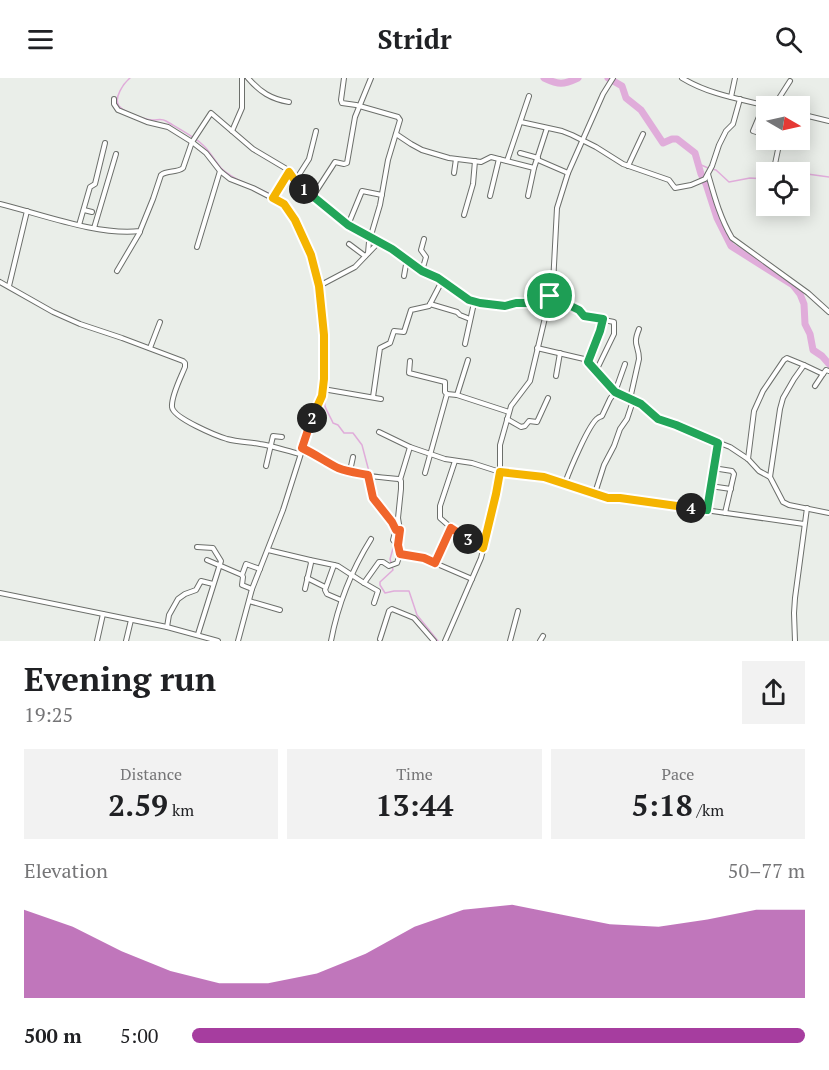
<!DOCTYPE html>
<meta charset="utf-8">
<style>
:root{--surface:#fff;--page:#f2f2f2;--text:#202124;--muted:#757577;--accent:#a63d9f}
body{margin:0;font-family:"PT Serif",serif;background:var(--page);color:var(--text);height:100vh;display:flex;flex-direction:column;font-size:22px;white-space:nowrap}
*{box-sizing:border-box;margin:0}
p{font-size:20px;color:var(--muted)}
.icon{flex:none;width:33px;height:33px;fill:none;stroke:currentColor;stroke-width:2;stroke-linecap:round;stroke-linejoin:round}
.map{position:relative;height:563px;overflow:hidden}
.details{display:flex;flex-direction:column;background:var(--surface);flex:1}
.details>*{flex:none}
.needle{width:39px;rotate:99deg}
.controls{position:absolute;left:756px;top:18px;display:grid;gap:12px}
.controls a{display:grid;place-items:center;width:54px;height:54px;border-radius:0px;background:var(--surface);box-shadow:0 3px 15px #0003;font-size:30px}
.pin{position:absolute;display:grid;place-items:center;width:51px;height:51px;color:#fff;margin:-26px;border:3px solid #fff;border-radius:50%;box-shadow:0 2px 6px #0007}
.km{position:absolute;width:30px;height:30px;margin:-15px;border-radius:50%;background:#222;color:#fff;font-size:16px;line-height:30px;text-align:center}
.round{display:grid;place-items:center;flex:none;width:63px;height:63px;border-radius:0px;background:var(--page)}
.headline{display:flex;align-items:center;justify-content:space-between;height:102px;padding:0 24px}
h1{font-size:33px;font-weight:700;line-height:45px}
.metrics{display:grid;grid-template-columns:repeat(3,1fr);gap:9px;height:102px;padding:6px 24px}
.metrics div{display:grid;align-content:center;border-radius:0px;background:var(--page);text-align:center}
.metrics b{font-size:30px;font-weight:700}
.metrics small{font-size:16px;font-weight:400}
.metrics p{font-size:16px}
.chart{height:168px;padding:12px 24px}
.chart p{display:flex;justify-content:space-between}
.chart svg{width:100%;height:108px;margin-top:6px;fill:var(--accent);opacity:.7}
ul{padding:0 24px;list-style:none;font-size:20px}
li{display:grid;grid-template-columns:96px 72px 1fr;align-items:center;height:45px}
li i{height:15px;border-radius:8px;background:var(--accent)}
header{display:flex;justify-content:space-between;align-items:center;height:78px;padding:0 24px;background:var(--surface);font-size:27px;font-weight:700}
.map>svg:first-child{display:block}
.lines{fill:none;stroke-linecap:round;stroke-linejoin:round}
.stream{stroke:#e0acda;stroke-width:1.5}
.river{stroke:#e0acda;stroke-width:7}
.minor-casing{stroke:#6c6f6b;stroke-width:6}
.minor{stroke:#fff;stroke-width:4}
.split-1-casing{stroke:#fff;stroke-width:12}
.split-2-casing{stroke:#fff;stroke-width:12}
.split-3-casing{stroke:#fff;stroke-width:12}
.split-4-casing{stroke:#fff;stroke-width:12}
.split-5-casing{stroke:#fff;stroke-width:12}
.split-1{stroke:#22a559;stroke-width:8}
.split-2{stroke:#f5b400;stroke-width:8}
.split-3{stroke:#f0652b;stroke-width:8}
.split-4{stroke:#f5b400;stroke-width:8}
.split-5{stroke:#22a559;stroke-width:8}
</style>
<header><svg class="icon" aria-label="menu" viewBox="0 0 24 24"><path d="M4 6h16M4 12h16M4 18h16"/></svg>Stridr<svg class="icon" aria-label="search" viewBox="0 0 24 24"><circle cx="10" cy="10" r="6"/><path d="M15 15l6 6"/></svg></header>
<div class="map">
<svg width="829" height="563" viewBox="0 0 829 563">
<rect width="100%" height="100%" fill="#eaeee9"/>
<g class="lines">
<g class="stream">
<path d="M130 0C124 5 113 20 119 28 124 34 145 42 153 42 158 42 161 40 166 43 176 49 197 60 204 68 211 75 215 83 221 90 228 97 236 101 245 105"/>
<polyline points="699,86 708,90 716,92 729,104 750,100 766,101"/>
<polyline points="790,94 798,94"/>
<polyline points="800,95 829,99"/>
<polyline points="255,109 272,117"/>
<path d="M276 119C291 127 297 140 304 155 325 196 327 241 327 286 327 299 323 317 325 328 327 334 331 340 333 345L338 347 344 355H353L362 367 372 405 380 422 395 444 398 454"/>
<polyline points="394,467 390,481 393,492 380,504 380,507 385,515 394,513 409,513 417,537 438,563"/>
</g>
<g class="river">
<path d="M544 0C559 7 563 7 578 0"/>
<polyline points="608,0 622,8 626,20 641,32 663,65 672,61 677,61 695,75 701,96 706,106 717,140 731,168 793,207 800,216 804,226 805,246 810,256 813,272 822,278 829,286"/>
</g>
<g class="minor-casing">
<g id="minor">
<path d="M248 0C260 14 271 21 289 24"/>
<polyline points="344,0 341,22 342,25 356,27 398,39 400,42 388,82 380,127 369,164 368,175"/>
<path d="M682 0C708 16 739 21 768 28"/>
<polyline points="731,19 735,0"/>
<polyline points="114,21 114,26 118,32 147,44 168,49 192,64 206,75 220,93 230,101 253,110 284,126 295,142 306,164 315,189 319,209 324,257 324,301 322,318 312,341 283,432 252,511 238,563"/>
<polyline points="764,27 753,53 766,57"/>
<polyline points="774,28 790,3"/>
<polyline points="800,36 829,43"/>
<polyline points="521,44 562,53 572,57 596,69 623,86 669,102 675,110 691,107 705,101 712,88 719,67 726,53 733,46 740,21"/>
<polyline points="232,53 242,30 242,0"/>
<polyline points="396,56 411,66 422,72 449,80 481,84 491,79 534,90 547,50"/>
<polyline points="520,75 538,80"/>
<polyline points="538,82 568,95"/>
<polyline points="507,83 529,18"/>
<polyline points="775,86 780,62"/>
<polyline points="628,88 643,56"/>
<polyline points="454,95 456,81"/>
<path d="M708 96C714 117 720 140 732 160L808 215 829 234"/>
<polyline points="295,103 309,81 316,53"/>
<polyline points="313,118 335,84 344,86 347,85 355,39 371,0"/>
<polyline points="490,118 499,81"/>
<polyline points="528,118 534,90"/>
<polyline points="273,120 289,94"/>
<path d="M0 126C41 136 98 158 140 153L153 121 161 97C167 92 177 95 183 90L192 64 211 35 253 71 285 90 295 103 348 147 392 171 422 193 438 200 469 222 480 225 505 228 516 225H531L547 229"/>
<polyline points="84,132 92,134"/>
<polyline points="464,137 473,106 475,83"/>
<polyline points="79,147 90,109 95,106 105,65"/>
<polyline points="348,147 362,113 382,117"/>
<polyline points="94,150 116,76"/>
<polyline points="349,166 365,178"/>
<polyline points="197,169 220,93"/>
<polyline points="117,193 140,154"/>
<polyline points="422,193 426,179 421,172 424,161"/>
<polyline points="404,198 407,181"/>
<path d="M0 204 53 234 80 246 122 260 183 283 185 285V289C181 299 171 318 172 329 173 340 217 358 227 361 238 364 249 364 260 366 273 368 287 373 300 376"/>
<polyline points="9,208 27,133"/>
<polyline points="319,208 355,189 378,165"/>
<polyline points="550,218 579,232 584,238 614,244 614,256 596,293"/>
<polyline points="430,226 457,234 460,237 470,241"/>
<polyline points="465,266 474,225"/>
<polyline points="150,270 160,244"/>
<polyline points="537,270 584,281 615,314 641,326 658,341 730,369 748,381 759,393 770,399 783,424 789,427 829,435"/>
<polyline points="410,283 409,295 445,304 445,314 447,316"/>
<polyline points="588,284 600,253 603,241"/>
<polyline points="556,298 560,275"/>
<polyline points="815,308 823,296"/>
<polyline points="323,311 381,321"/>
<polyline points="457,317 468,282"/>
<polyline points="373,319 380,270 390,265 394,253 404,254 411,232 429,228 442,203"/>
<path d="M630 321 639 281C639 267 632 268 639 251"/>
<polyline points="507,341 521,349 525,348 529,343 537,344 548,320"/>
<polyline points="379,354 410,369 445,381 472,385 500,394 544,399 608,420 620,420 804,446"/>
<path d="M302 371C314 376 325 383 337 389 355 398 379 399 399 401L401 403V411L398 440 400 452 398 467 400 476 397 485 389 488 383 484H379L364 505 378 513 374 525"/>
<polyline points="748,381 754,333 763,313 784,282 787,280 804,287"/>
<polyline points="455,383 440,428 440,440 456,454 484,470"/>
<polyline points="266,388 273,358 282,359"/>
<polyline points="713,390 732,393 734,396 725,435"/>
<polyline points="350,393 353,379"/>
<polyline points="425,395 447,316 457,317 509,334"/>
<path d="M368 397C369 405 370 414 374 421 382 436 400 442 393 462L397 467"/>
<polyline points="770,399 780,331 783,320 794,301 804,287 823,296 826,292 829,293"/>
<polyline points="400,402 410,369"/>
<path d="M565 405C569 394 589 345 598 340 599 339 600 339 602 338L610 321 615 314 625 286"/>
<polyline points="710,408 731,411"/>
<polyline points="595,415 604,387 614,368 620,351 627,341 633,323"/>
<polyline points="707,432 718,365"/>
<polyline points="197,469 213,470 221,483 198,556"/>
<polyline points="268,472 310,482 311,485 305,511"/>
<polyline points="400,476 428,482 472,501"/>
<polyline points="207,482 242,497 243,499 242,507 252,511"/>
<polyline points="310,482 334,487"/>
<polyline points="435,485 451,450"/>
<polyline points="242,497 246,486 260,491"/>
<polyline points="307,500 325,509"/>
<polyline points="0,515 167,549 218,563"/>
<polyline points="341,522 327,516 325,512 334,487 338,488 364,505"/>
<polyline points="249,523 280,532"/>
<polyline points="167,549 169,537 178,521 185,516 196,512 201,503 213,506"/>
<polyline points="380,561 389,533 392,531 414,540 434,563"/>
<polyline points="97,563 103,536"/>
<polyline points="126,563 131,542"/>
<path d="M331 563C338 526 351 493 371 461"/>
<polyline points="445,563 481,480 497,416 500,394 500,367 511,328 530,303 553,206 557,130 568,95 603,16 613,0"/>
<polyline points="510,563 518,533"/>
<polyline points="540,563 543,558"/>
<polyline points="795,563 794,535 795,520 807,430"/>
</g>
</g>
<use href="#minor" class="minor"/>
</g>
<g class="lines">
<g class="split-1-casing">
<polyline id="split-1" points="304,111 348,147 392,171 422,193 438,200 469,222 480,225 505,228 516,225 531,225 548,230 550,218"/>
</g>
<g class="split-2-casing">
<polyline id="split-2" points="304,111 296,104 289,94 273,120 284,126 295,142 311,177 319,208 324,257 324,301 322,318 312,340"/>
</g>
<g class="split-3-casing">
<path id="split-3" d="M312 340 302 370C315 376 326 384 338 390 348 394 358 395 368 397L373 420 392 444 396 452H400L398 467 400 476 424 480 435 485 451 450 468 461"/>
</g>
<g class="split-4-casing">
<polyline id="split-4" points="468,461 483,470 496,416 500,394 544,399 608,420 620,420 691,430"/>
</g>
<g class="split-5-casing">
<polyline id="split-5" points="550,218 579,232 584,238 603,241 600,253 588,284 615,314 641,326 658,341 676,347 718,365 707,432 691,430"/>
</g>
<use href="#split-1" class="split-1"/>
<use href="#split-2" class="split-2"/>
<use href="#split-3" class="split-3"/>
<use href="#split-4" class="split-4"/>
<use href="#split-5" class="split-5"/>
</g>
</svg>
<div class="controls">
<a><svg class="needle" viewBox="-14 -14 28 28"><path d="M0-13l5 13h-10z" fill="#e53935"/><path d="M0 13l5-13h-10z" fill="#757577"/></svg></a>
<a><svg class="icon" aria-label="locate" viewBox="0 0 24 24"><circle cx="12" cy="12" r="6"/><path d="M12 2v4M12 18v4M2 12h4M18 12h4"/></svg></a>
</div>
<div class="pin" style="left:550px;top:218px;background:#1e9e55"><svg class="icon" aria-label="arrive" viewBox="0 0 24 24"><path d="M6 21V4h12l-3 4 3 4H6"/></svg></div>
<b class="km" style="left:304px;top:111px">1</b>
<b class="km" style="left:312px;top:340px">2</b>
<b class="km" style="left:468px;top:461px">3</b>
<b class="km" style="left:691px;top:430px">4</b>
</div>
<section class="details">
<div class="headline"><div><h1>Evening run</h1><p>19:25</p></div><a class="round"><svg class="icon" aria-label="share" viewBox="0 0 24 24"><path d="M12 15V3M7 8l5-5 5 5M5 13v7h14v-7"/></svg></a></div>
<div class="metrics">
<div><p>Distance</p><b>2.59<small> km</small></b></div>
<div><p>Time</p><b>13:44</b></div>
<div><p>Pace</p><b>5:18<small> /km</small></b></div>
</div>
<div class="chart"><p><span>Elevation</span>50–77 m</p>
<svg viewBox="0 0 160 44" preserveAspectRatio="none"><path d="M0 44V8L10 15L20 25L30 33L40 38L50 38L60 34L70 26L80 15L90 8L100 6L110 10L120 14L130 15L140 12L150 8L160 8V44z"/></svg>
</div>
<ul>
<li><b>500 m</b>5:00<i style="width:100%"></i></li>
</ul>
</section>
